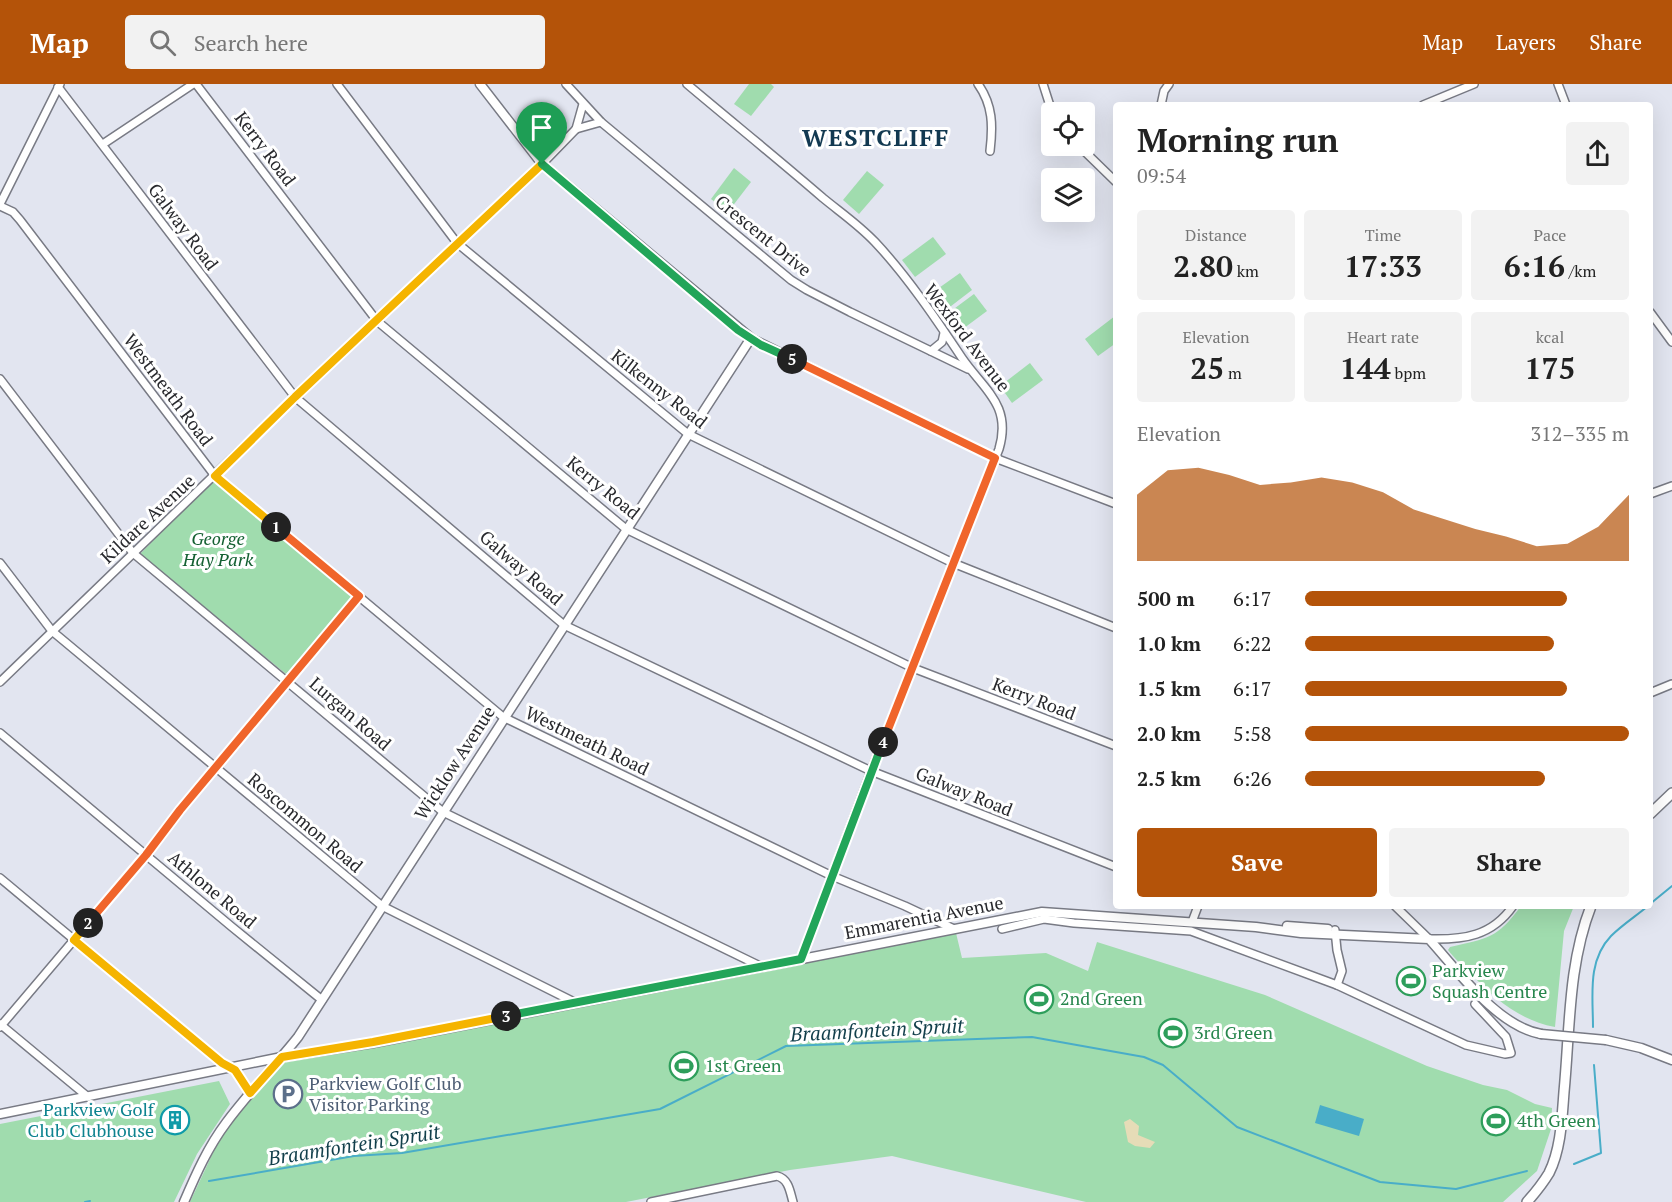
<!DOCTYPE html>
<meta charset="utf-8">
<style>
:root{--surface:#fff;--page:#f2f2f2;--text:#222;--muted:#767676;--accent:#b45309}
body{margin:0;font-family:"PT Serif",serif;background:var(--page);color:var(--text);height:100vh;display:flex;flex-direction:column;font-size:22px;white-space:nowrap}
*{box-sizing:border-box;margin:0}
p{font-size:20px;color:var(--muted)}
.icon{flex:none;width:33px;height:33px;fill:none;stroke:currentColor;stroke-width:2;stroke-linecap:round;stroke-linejoin:round}
.map{position:relative;flex:1;overflow:hidden}
.sheet{position:absolute;left:1113px;top:18px;width:540px;height:807px;display:flex;flex-direction:column;background:var(--surface);border-radius:6px;box-shadow:0 6px 24px #0002}
.sheet>*{flex:none}
.tools{position:absolute;left:1041px;top:18px;display:grid;gap:12px}
.tools a{display:grid;place-items:center;width:54px;height:54px;border-radius:6px;background:var(--surface);box-shadow:0 6px 24px #0002;font-size:30px}
.pin{position:absolute;display:grid;place-items:center;width:51px;height:51px;color:#fff;margin:-62px -26px;border-radius:50% 50% 50% 0;rotate:-45deg;box-shadow:0 0 6px #0007}
.pin .icon{rotate:45deg}
.km{position:absolute;width:30px;height:30px;margin:-15px;border-radius:50%;background:#222;color:#fff;font-size:16px;line-height:30px;text-align:center}
.round{display:grid;place-items:center;flex:none;width:63px;height:63px;border-radius:6px;background:var(--page)}
.head{display:flex;align-items:center;justify-content:space-between;height:102px;padding:0 24px}
h1{font-size:33px;font-weight:800;line-height:45px}
.stats{display:grid;grid-template-columns:repeat(3,1fr);gap:9px;height:102px;padding:6px 24px}
.stats div{display:grid;align-content:center;border-radius:6px;background:var(--page);text-align:center}
.stats b{font-size:30px;font-weight:800}
.stats small{font-size:16px;font-weight:400}
.stats p{font-size:16px}
.chart{height:168px;padding:12px 24px}
.chart p{display:flex;justify-content:space-between}
.chart svg{width:100%;height:108px;margin-top:6px;fill:var(--accent);opacity:.7}
.button{display:flex;gap:12px;margin-top:auto;padding:12px 24px}
.button a{flex:1;height:69px;border-radius:6px;background:var(--accent);color:#fff;font-size:24px;font-weight:800;line-height:69px;text-align:center}
.button a+a{background:var(--page);color:var(--text)}
ul{padding:0 24px;list-style:none;font-size:20px}
li{display:grid;grid-template-columns:96px 72px 1fr;align-items:center;height:45px}
li i{height:15px;border-radius:8px;background:var(--accent)}
header{display:flex;align-items:center;gap:36px;box-sizing:border-box;height:84px;padding:0 30px;background:var(--accent);color:#fff}
header strong{font-size:28px}
nav{display:flex;gap:33px;margin-inline-start:auto;font-size:21px}
.search{width:420px;height:54px;background:var(--page);display:flex;align-items:center;gap:15px;box-sizing:border-box;padding:0 21px;border-radius:6px;color:var(--muted);font-size:22px}
.map>svg:first-child{display:block}
.green{fill:#a0dcae}
.sand{fill:#e6dcb7}
.water{fill:#49adc8}
.lines{fill:none;stroke-linecap:round;stroke-linejoin:round}
.stream{stroke:#49adc8;stroke-width:2}
.minor-casing{stroke:#787a84;stroke-width:10}
.tertiary-casing{stroke:#787a84;stroke-width:11}
.secondary-casing{stroke:#787a84;stroke-width:12}
.minor{stroke:#fff;stroke-width:7}
.tertiary{stroke:#fff;stroke-width:8}
.secondary{stroke:#fff;stroke-width:9}
.tertiary-bridge-casing{stroke:#787a84;stroke-width:11;stroke-linecap:butt}
.tertiary-bridge{stroke:#fff;stroke-width:8}
.split-1-casing{stroke:#fff;stroke-width:12}
.split-2-casing{stroke:#fff;stroke-width:12}
.split-3-casing{stroke:#fff;stroke-width:12}
.split-4-casing{stroke:#fff;stroke-width:12}
.split-5-casing{stroke:#fff;stroke-width:12}
.split-6-casing{stroke:#fff;stroke-width:12}
.split-1{stroke:#f5b400;stroke-width:8}
.split-2{stroke:#f0652b;stroke-width:8}
.split-3{stroke:#f5b400;stroke-width:8}
.split-4{stroke:#22a559;stroke-width:8}
.split-5{stroke:#f0652b;stroke-width:8}
.split-6{stroke:#22a559;stroke-width:8}
.labels{text-anchor:middle;stroke-width:6;stroke-linejoin:round;paint-order:stroke}
.street-label{font-size:18px;fill:#28292d;stroke:#fff}
.park-label{font-size:18px;font-style:italic;fill:#146032;stroke:#fff}
.leisure-label{font-size:18px;fill:#27864d;stroke:#fff;text-anchor:start}
.service-label{font-size:18px;fill:#4e5e75;stroke:#fff;text-anchor:start}
.culture-label{font-size:18px;fill:#0d838f;stroke:#fff;text-anchor:end}
.water-label{font-size:20px;font-style:italic;fill:#123f4b;stroke:#fff}
.district-label{font-size:24px;font-weight:bold;letter-spacing:1.5px;fill:#123951;stroke:#fff}
</style>
<header>
<strong>Map</strong>
<div class="search"><svg class="icon" aria-label="search" viewBox="0 0 24 24"><circle cx="10" cy="10" r="6"/><path d="M15 15l6 6"/></svg>Search here</div>
<nav><a>Map</a><a>Layers</a><a>Share</a></nav>
</header>
<div class="map">
<svg width="1672" height="1118" viewBox="0 0 1672 1118">
<rect width="100%" height="100%" fill="#e2e5f0"/>
<g class="green">
<polygon points="749,0 771,0 774,3 751,32 734,20"/>
<polygon points="734,84 751,98 728,128 711,115"/>
<polygon points="867,87 884,101 859,130 843,116"/>
<polygon points="933,153 946,170 915,193 902,176"/>
<polygon points="960,189 972,206 942,229 929,211"/>
<polygon points="974,210 987,227 956,250 943,233"/>
<polygon points="1115,232 1116,259 1098,272 1085,255"/>
<polygon points="1030,279 1043,296 1012,319 1000,302"/>
<polygon points="215,393 355,511 286,590 140,470"/>
<path d="M1521 822H1574L1564 847 1555 943C1519 936 1495 915 1470 889 1463 882 1454 874 1448 866L1450 863C1488 854 1497 855 1521 822Z"/>
<polygon points="956,849 962,874 1046,869 1088,887 1097,858 1265,911 1427,982 1483,1001 1507,1006 1535,1020 1552,1024 1551,1045 1537,1087 1503,1118 1086,1118 892,1072 790,1086 626,1118 190,1118 217,1060 249,1014 282,973"/>
<polygon points="219,997 230,1020 197,1070 174,1118 0,1118 0,1040"/>
</g>
<polygon class="sand" points="1130,1035 1139,1042 1138,1051 1155,1058 1150,1064 1135,1062 1128,1058 1124,1038"/>
<polygon class="water" points="1320,1021 1364,1035 1359,1052 1315,1039"/>
<g class="lines">
<g class="stream">
<polyline points="1650,820 1672,802"/>
<path d="M1593 943C1593 912 1587 877 1611 852 1622 841 1636 832 1648 822"/>
<polyline points="1574,1080 1601,1069 1594,981"/>
<polyline points="209,1097 354,1072 402,1069 660,1025 786,962 1032,953 1144,973 1163,981 1237,1043 1380,1098 1456,1105 1527,1087"/>
<polyline points="85,1118 90,1117"/>
</g>
<g class="minor-casing">
<g id="minor">
<polyline points="196,0 377,237 626,445 913,584 1116,662"/>
<polyline points="337,0 457,159 688,350 953,479 1116,544"/>
<polyline points="566,0 601,38 791,196 807,206 850,228 968,285"/>
<path d="M687 0C732 38 778 75 823 114 840 128 859 141 875 158 907 192 936 235 962 274 984 306 1012 321 999 365L871 687 801 875"/>
<path d="M978 0C993 21 993 42 990 67"/>
<polyline points="1043,0 1052,28"/>
<polyline points="1558,0 1566,21"/>
<polyline points="58,3 295,313 564,541 871,687 1116,783"/>
<polyline points="1161,21 1164,7 1169,0"/>
<polyline points="1423,21 1474,0"/>
<polyline points="576,45 601,38"/>
<polyline points="103,60 193,0"/>
<polyline points="1079,62 1116,98"/>
<polyline points="0,120 60,0"/>
<polyline points="0,122 13,128 20,136 215,392 503,633 832,792 905,822 954,845"/>
<polyline points="1650,228 1672,258"/>
<polyline points="751,254 995,374 1116,420"/>
<polyline points="931,267 942,258 944,249"/>
<polyline points="0,295 133,469 443,728 762,883"/>
<polyline points="1650,410 1672,402"/>
<polyline points="0,479 52,547 382,822 576,919"/>
<polyline points="0,598 295,313 542,80 576,45 583,20"/>
<polyline points="1650,609 1672,600"/>
<polyline points="0,649 232,843 322,916"/>
<polyline points="0,794 222,979 235,986 250,1009"/>
<path d="M1395 822 1429 855C1464 856 1492 852 1513 822"/>
<polyline points="1192,838 1198,822"/>
<polyline points="1002,845 1044,835 1074,839 1191,847 1337,901 1466,961 1505,970 1511,969 1506,953 1475,920"/>
<polyline points="1335,846 1337,866 1342,887 1337,901"/>
<polyline points="0,940 88,1013"/>
<polyline points="0,943 146,771 180,726 359,512"/>
<path d="M651 1118 777 1092C789 1095 790 1108 793 1118"/>
</g>
</g>
<g class="tertiary-casing">
<g id="tertiary">
<polyline points="1287,842 1328,845"/>
<polyline points="1606,956 1641,964 1672,976"/>
<path d="M0 1030 282 973 373 959 1042 828 1256 843 1301 849 1429 855C1458 887 1497 942 1541 950"/>
<path d="M184 1118C196 1090 208 1063 226 1039 248 1009 275 982 298 953L751 254 542 80 480 0"/>
</g>
</g>
<g class="secondary-casing">
<g id="secondary">
<polyline points="1650,730 1672,709"/>
<path d="M1527 1118C1535 1109 1543 1099 1549 1089 1561 1065 1562 1034 1564 1008 1570 945 1568 881 1591 822"/>
</g>
</g>
<use href="#minor" class="minor"/>
<use href="#tertiary" class="tertiary"/>
<use href="#secondary" class="secondary"/>
<g class="tertiary-bridge-casing">
<polyline id="tertiary-bridge" points="1541,950 1606,956"/>
</g>
<use href="#tertiary-bridge" class="tertiary-bridge"/>
</g>
<g class="lines">
<g class="split-1-casing">
<polyline id="split-1" points="276,443 215,392 295,313 542,80"/>
</g>
<g class="split-2-casing">
<polyline id="split-2" points="88,839 146,771 180,726 359,512 276,443"/>
</g>
<g class="split-3-casing">
<polyline id="split-3" points="88,839 74,856 222,979 235,986 250,1009 282,973 373,958 506,932"/>
</g>
<g class="split-4-casing">
<polyline id="split-4" points="506,932 801,875 883,658"/>
</g>
<g class="split-5-casing">
<polyline id="split-5" points="792,275 995,374 883,658"/>
</g>
<g class="split-6-casing">
<polyline id="split-6" points="542,80 738,246 761,261 792,275"/>
</g>
<use href="#split-1" class="split-1"/>
<use href="#split-2" class="split-2"/>
<use href="#split-3" class="split-3"/>
<use href="#split-4" class="split-4"/>
<use href="#split-5" class="split-5"/>
<use href="#split-6" class="split-6"/>
</g>
<defs>
<g id="stadium-ring" transform="scale(1.5)"><circle r="9.5" fill="#fff" stroke="#2e9e5b" stroke-width="1.5"/><path d="M0-5a6.5 5 0 1 0 0 10a6.5 5 0 1 0 0-10ZM-3.5-1.8h7v3.6h-7Z" fill="#2e9e5b"/></g>
<g id="parking-ring" transform="scale(1.5)"><circle r="9.5" fill="#fff" stroke="#5c6f8a" stroke-width="1.5"/><path d="M-3.5-5.5H1a3.5 3.5 0 0 1 0 7H-1V5.5H-3.5ZM-1-3.4V-.6H.8a1.4 1.4 0 0 0 0-2.8Z" fill="#5c6f8a"/></g>
<g id="building-ring" transform="scale(1.5)"><circle r="9.5" fill="#fff" stroke="#0f9aa8" stroke-width="1.5"/><path d="M-4-6H4V6H1V3H-1V6H-4ZM-2.5-4.3h1.7v1.8h-1.7ZM.8-4.3h1.7v1.8H.8ZM-2.5-1h1.7V.8h-1.7ZM.8-1h1.7V.8H.8Z" fill="#0f9aa8"/></g>
</defs>
<g fill-rule="evenodd">
<use href="#stadium-ring" x="1411" y="897"/>
<use href="#stadium-ring" x="1039" y="915"/>
<use href="#stadium-ring" x="1173" y="949"/>
<use href="#stadium-ring" x="684" y="982"/>
<use href="#parking-ring" x="288" y="1010"/>
<use href="#building-ring" x="175" y="1036"/>
<use href="#stadium-ring" x="1496" y="1037"/>
</g>
<g class="labels">
<g class="street-label">
<text transform="translate(265 65) rotate(53)" y="6">Kerry Road</text>
<text transform="translate(183 143) rotate(53)" y="6">Galway Road</text>
<text transform="translate(763 152) rotate(39)" y="6">Crescent Drive</text>
<text transform="translate(967 254) rotate(53)" y="6">Wexford Avenue</text>
<text transform="translate(659 305) rotate(38)" y="6">Kilkenny Road</text>
<text transform="translate(168 306) rotate(53)" y="6">Westmeath Road</text>
<text transform="translate(603 404) rotate(39)" y="6">Kerry Road</text>
<text transform="translate(148 435) rotate(-43)" y="6">Kildare Avenue</text>
<text transform="translate(521 484) rotate(41)" y="6">Galway Road</text>
<text transform="translate(1034 615) rotate(21)" y="6">Kerry Road</text>
<text transform="translate(350 630) rotate(41)" y="6">Lurgan Road</text>
<text transform="translate(587 657) rotate(26)" y="6">Westmeath Road</text>
<text transform="translate(455 679) rotate(-57)" y="6">Wicklow Avenue</text>
<text transform="translate(964 708) rotate(22)" y="6">Galway Road</text>
<text transform="translate(305 739) rotate(40)" y="6">Roscommon Road</text>
<text transform="translate(212 806) rotate(40)" y="6">Athlone Road</text>
<text transform="translate(924 834) rotate(-11)" y="6">Emmarentia Avenue</text>
</g>
<g class="park-label">
<text x="218" y="461">George<tspan x="218" dy="21">Hay Park</tspan></text>
</g>
<g class="leisure-label">
<text x="1432" y="893">Parkview<tspan x="1432" dy="21">Squash Centre</tspan></text>
<text x="1060" y="921">2nd Green</text>
<text x="1194" y="955">3rd Green</text>
<text x="705" y="988">1st Green</text>
<text x="1517" y="1043">4th Green</text>
</g>
<g class="service-label">
<text x="309" y="1006">Parkview Golf Club<tspan x="309" dy="21">Visitor Parking</tspan></text>
</g>
<g class="culture-label">
<text x="154" y="1032">Parkview Golf<tspan x="154" dy="21">Club Clubhouse</tspan></text>
</g>
<g class="water-label">
<text transform="translate(877 946) rotate(-3)" y="7">Braamfontein Spruit</text>
<text transform="translate(354 1061) rotate(-9)" y="7">Braamfontein Spruit</text>
</g>
<g class="district-label">
<text x="876" y="62">WESTCLIFF</text>
</g>
</g>
</svg>
<div class="tools">
<a><svg class="icon" aria-label="locate" viewBox="0 0 24 24"><circle cx="12" cy="12" r="6"/><path d="M12 2v4M12 18v4M2 12h4M18 12h4"/></svg></a>
<a><svg class="icon" aria-label="layers" viewBox="0 0 24 24"><path d="M12 4l9 5-9 5-9-5zM3 14l9 5 9-5"/></svg></a>
</div>
<div class="pin" style="left:542px;top:80px;background:#1e9e55"><svg class="icon" aria-label="arrive" viewBox="0 0 24 24"><path d="M6 21V4h12l-3 4 3 4H6"/></svg></div>
<b class="km" style="left:276px;top:443px">1</b>
<b class="km" style="left:88px;top:839px">2</b>
<b class="km" style="left:506px;top:932px">3</b>
<b class="km" style="left:883px;top:658px">4</b>
<b class="km" style="left:792px;top:275px">5</b>
<section class="sheet">
<div class="head"><div><h1>Morning run</h1><p>09:54</p></div><a class="round"><svg class="icon" aria-label="share" viewBox="0 0 24 24"><path d="M12 15V3M7 8l5-5 5 5M5 13v7h14v-7"/></svg></a></div>
<div class="stats">
<div><p>Distance</p><b>2.80<small> km</small></b></div>
<div><p>Time</p><b>17:33</b></div>
<div><p>Pace</p><b>6:16<small> /km</small></b></div>
</div>
<div class="stats">
<div><p>Elevation</p><b>25<small> m</small></b></div>
<div><p>Heart rate</p><b>144<small> bpm</small></b></div>
<div><p>kcal</p><b>175</b></div>
</div>
<div class="chart"><p><span>Elevation</span>312–335 m</p>
<svg viewBox="0 0 160 44" preserveAspectRatio="none"><path d="M0 44V17L10 7L20 6L30 9L40 13L50 12L60 10L70 12L80 16L90 23L100 27L110 31L120 34L130 38L140 37L150 30L160 17V44z"/></svg>
</div>
<ul>
<li><b>500 m</b>6:17<i style="width:81%"></i></li>
<li><b>1.0 km</b>6:22<i style="width:77%"></i></li>
<li><b>1.5 km</b>6:17<i style="width:81%"></i></li>
<li><b>2.0 km</b>5:58<i style="width:100%"></i></li>
<li><b>2.5 km</b>6:26<i style="width:74%"></i></li>
</ul>
<div class="button"><a>Save</a><a>Share</a></div>
</section>
</div>
